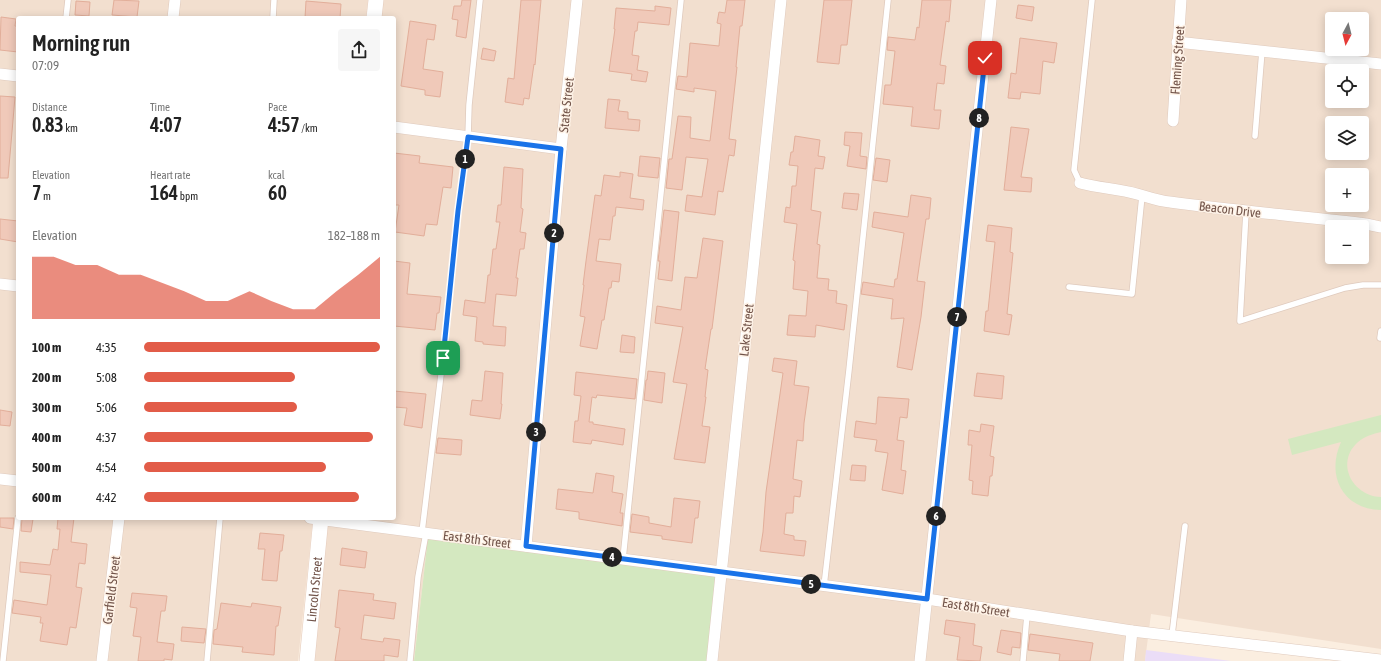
<!DOCTYPE html>
<meta charset="utf-8">
<style>
:root{--surface:#fff;--page:#f6f6f6;--text:#222;--muted:#767676;--accent:#e25c48}
body{margin:0;font-family:"Asap Condensed",sans-serif;background:var(--page);color:var(--text);height:100vh;display:flex;flex-direction:column;font-size:15px;white-space:nowrap}
*{box-sizing:border-box;margin:0}
p{font-size:13px;color:var(--muted)}
.icon{flex:none;width:22px;height:22px;fill:none;stroke:currentColor;stroke-width:2;stroke-linecap:round;stroke-linejoin:round}
.map{position:relative;flex:1;overflow:hidden}
.details{position:absolute;left:16px;top:16px;width:380px;height:504px;display:flex;flex-direction:column;background:var(--surface);border-radius:4px;box-shadow:0 2px 10px #0003}
.details>*{flex:none}
.needle{width:26px;rotate:187deg}
.controls{position:absolute;left:1325px;top:12px;display:grid;gap:8px}
.controls a{display:grid;place-items:center;width:44px;height:44px;border-radius:4px;background:var(--surface);box-shadow:0 2px 10px #0003;font-size:20px}
.pin{position:absolute;display:grid;place-items:center;width:34px;height:34px;color:#fff;margin:-17px;border-radius:8px;box-shadow:0 2px 6px #0006}
.km{position:absolute;width:20px;height:20px;margin:-10px;border-radius:50%;background:#222;color:#fff;font-size:11px;line-height:20px;text-align:center}
.round{display:grid;place-items:center;flex:none;width:42px;height:42px;border-radius:4px;background:var(--page)}
.headline{display:flex;align-items:center;justify-content:space-between;height:68px;padding:0 16px}
h1{font-size:22px;font-weight:600;line-height:30px}
.metrics{display:grid;grid-template-columns:repeat(3,1fr);gap:6px;height:68px;padding:4px 16px}
.metrics div{display:grid;align-content:center}
.metrics b{font-size:20px;font-weight:600}
.metrics small{font-size:11px;font-weight:400}
.metrics p{font-size:11px}
.chart{height:112px;padding:8px 16px}
.chart p{display:flex;justify-content:space-between}
.chart svg{width:100%;height:72px;margin-top:4px;fill:var(--accent);opacity:.7}
ul{padding:0 16px;list-style:none;font-size:13px}
li{display:grid;grid-template-columns:64px 48px 1fr;align-items:center;height:30px}
li i{height:10px;border-radius:5px;background:var(--accent)}
.map>svg:first-child{display:block}
.residential{fill:#f2dfcf;fill-rule:evenodd}
.education{fill:#ebddf7}
.green{fill:#d4e8c0}
.building{fill:#f0c9b9;stroke:#e2ae9a}
.lines{fill:none;stroke-linecap:round;stroke-linejoin:round}
.lane-casing{stroke:#dfcabd;stroke-width:7}
.street-casing{stroke:#dfcabd;stroke-width:12}
.secondary-casing{stroke:#e5ccbd;stroke-width:16}
.lane{stroke:#fff;stroke-width:5.5}
.street{stroke:#fff;stroke-width:11}
.secondary{stroke:#fff;stroke-width:15}
.route-casing{stroke:#fff;stroke-width:8}
.route{stroke:#1a73e8;stroke-width:5}
.labels{text-anchor:middle;stroke-width:3;stroke-linejoin:round;paint-order:stroke}
.street-label{font-size:13px;fill:#715349;stroke:#fef2e6}
</style>
<div class="map">
<svg width="1381" height="661" viewBox="0 0 1381 661">
<rect width="100%" height="100%" fill="#fbeee0"/>
<g class="residential">
<polygon points="0,0 368,0 366,18 18,18 18,518 313,518 298,661 0,661"/>
<path d="M382 0H1381V649L1151 614 1145 661H708L428 538 414 661H311L326 518H394V18H380ZM1332 19H1362V49H1332ZM1332 71H1362V101H1332ZM1332 123H1362V153H1332ZM1332 175H1362V205H1332ZM1332 227H1362V257H1332Z"/>
</g>
<polygon class="education" points="1146,650 1231,661 1145,661"/>
<g class="green">
<path d="M1381 415V432C1373 434 1365 436 1358 442 1335 462 1352 496 1381 497V510C1342 509 1326 475 1341 442L1292 455 1288 439Z"/>
<polygon points="428,537 716,575 708,661 414,661"/>
</g>
<g class="building">
<polygon points="114,0 139,1 137,17 112,15"/>
<polygon points="462,0 471,0 466,38 456,36 458,20 452,19 454,6 461,6"/>
<polygon points="521,0 541,0 535,65 534,64 529,99 524,98 523,105 505,102 508,78 514,79"/>
<polygon points="727,0 745,0 742,26 740,26 736,67 737,67 729,139 736,140 734,156 729,155 723,192 718,191 715,215 685,211 687,195 702,197 708,159 686,157 682,190 666,188 669,159 672,159 678,116 691,117 690,138 710,141 716,91 694,88 694,92 676,89 678,76 687,77 690,43 719,46 721,24 717,23 719,12 725,13"/>
<polygon points="824,0 852,0 847,45 841,45 839,64 817,62"/>
<polygon points="922,0 951,0 949,22 946,21 940,65 946,66 944,84 937,83 934,110 941,110 939,129 911,126 913,107 883,104 885,85 891,85 895,51 887,50 888,37 915,40 917,27 919,28"/>
<polygon points="76,1 90,2 89,16 75,15"/>
<polygon points="306,1 341,4 340,18 305,18"/>
<polygon points="1018,5 1034,7 1032,21 1016,18"/>
<polygon points="655,6 671,8 669,25 638,22 637,31 635,31 632,55 639,56 637,70 648,72 646,82 631,80 632,74 609,71 615,29 614,29 616,8 655,11"/>
<polygon points="1,17 16,19 15,26 18,26 18,52 0,50"/>
<polygon points="410,21 436,25 434,40 427,39 423,69 443,72 440,97 425,95 425,90 401,86"/>
<polygon points="1020,38 1057,43 1054,63 1043,61 1040,94 1021,92 1020,99 1008,98 1011,73 1016,74"/>
<polygon points="483,48 496,51 494,61 481,59"/>
<polygon points="0,96 15,97 8,178 0,178"/>
<polygon points="608,99 620,100 618,111 628,112 628,119 640,120 639,131 605,128"/>
<polygon points="1011,127 1029,129 1021,177 1032,178 1031,192 1004,190"/>
<polygon points="845,132 862,133 860,156 867,157 866,169 847,166 850,146 844,145"/>
<polygon points="795,136 820,140 818,156 825,157 823,169 815,168 811,210 821,212 817,244 820,245 817,278 829,279 828,290 837,291 836,303 847,305 844,330 816,325 815,337 787,335 789,315 806,316 808,291 793,289 795,261 793,260 797,224 784,222 786,207 790,208 792,186 796,186 798,166 789,165 791,152 793,152"/>
<polygon points="394,153 420,156 419,163 453,167 451,188 443,187 437,225 426,224 424,236 395,232 399,205 394,205"/>
<polygon points="640,156 660,158 658,178 638,176"/>
<polygon points="876,158 890,160 887,182 873,180"/>
<polygon points="504,167 523,169 521,208 523,209 520,232 526,233 524,249 520,249 516,278 518,278 516,296 496,294 493,326 506,327 505,346 483,344 483,342 475,341 477,317 463,315 465,300 485,303 488,275 490,275 493,249 496,249 500,222 496,222 498,205 501,205"/>
<polygon points="620,172 633,174 630,198 644,200 643,210 616,207 615,216 613,216 610,240 599,239 596,261 621,264 619,282 612,281 611,288 609,288 604,320 602,320 597,349 580,346 585,317 580,316 584,285 583,285 586,261 595,195 601,196 604,175 620,177"/>
<polygon points="844,193 859,194 857,210 842,208"/>
<polygon points="911,195 931,198 929,219 926,219 917,281 925,282 921,317 912,370 897,367 904,318 891,319 893,299 861,294 863,282 894,287 895,279 897,279 904,233 872,227 874,212 908,217"/>
<polygon points="664,210 679,212 672,281 658,279 660,261 658,261"/>
<polygon points="0,219 18,221 18,242 0,239"/>
<polygon points="988,225 1012,228 1010,252 1013,253 1007,314 1012,315 1009,335 984,331 986,311 988,311 995,242 986,241"/>
<polygon points="703,238 723,241 712,329 711,329 705,369 708,370 705,397 706,397 702,426 710,427 705,463 674,459 687,384 673,382 683,327 655,323 657,306 681,310 685,277 697,278"/>
<polygon points="394,261 410,263 407,294 441,297 439,313 437,313 435,330 394,326"/>
<polygon points="622,335 635,337 634,353 620,352"/>
<polygon points="774,358 797,361 794,385 809,387 804,423 803,441 797,440 793,479 802,481 800,497 794,496 793,513 786,513 784,534 794,536 794,540 806,541 804,556 760,551 763,532 766,492 783,373 772,371"/>
<polygon points="485,371 503,373 501,404 502,404 500,419 470,415 472,400 482,401"/>
<polygon points="648,371 665,373 662,403 644,400 646,380 647,380"/>
<polygon points="576,372 637,379 635,399 597,395 596,398 592,397 589,422 593,422 593,424 625,429 623,445 592,440 591,444 573,442 575,421 578,421 581,396 574,395"/>
<polygon points="977,373 1004,376 1002,399 974,396"/>
<polygon points="394,391 426,394 422,428 404,425 407,408 394,407"/>
<polygon points="878,397 909,399 907,418 900,417 897,440 904,441 901,470 906,471 903,494 882,490 888,453 875,451 877,440 854,437 856,421 876,424"/>
<polygon points="0,410 12,412 10,426 0,425"/>
<polygon points="981,424 994,426 990,456 994,457 992,476 990,476 988,496 972,494 973,481 969,480 972,445 968,445 969,430 980,432"/>
<polygon points="438,438 462,440 461,455 436,453"/>
<polygon points="852,465 866,466 865,481 850,480"/>
<polygon points="596,473 614,476 612,492 623,494 620,513 623,513 622,526 579,519 579,512 556,509 558,489 593,493"/>
<polygon points="674,498 700,501 698,518 695,518 692,543 662,539 662,536 630,532 632,514 649,517 649,523 671,527"/>
<polygon points="0,518 14,518 13,529 0,527"/>
<polygon points="22,518 33,519 31,532 21,531"/>
<polygon points="58,518 74,518 71,542 87,544 85,564 79,563 76,587 82,588 76,628 70,627 67,645 40,641 43,623 40,623 41,617 12,613 14,600 47,605 51,575 20,572 20,562 50,565 53,549 58,550 60,529 57,529"/>
<polygon points="260,533 284,535 282,551 280,551 277,581 262,580 265,549 258,549"/>
<polygon points="342,548 367,552 365,568 340,565"/>
<polygon points="339,590 374,594 373,600 396,603 394,619 364,615 361,639 383,642 384,638 400,640 398,657 384,655 384,661 335,661 340,628 335,627"/>
<polygon points="132,593 167,596 165,611 161,611 157,642 174,644 172,660 164,659 164,661 138,661 141,637 133,636 137,608 130,607"/>
<polygon points="221,603 251,607 252,603 281,607 278,626 276,626 274,655 242,652 243,647 213,644 214,630 217,629"/>
<polygon points="946,620 975,624 973,645 982,647 980,661 957,660 960,637 944,634"/>
<polygon points="182,627 206,629 204,643 181,641"/>
<polygon points="1001,630 1021,633 1020,648 1012,647 1011,655 997,652"/>
<polygon points="1030,634 1093,643 1090,661 1059,661 1060,654 1028,650"/>
</g>
<g class="lines">
<g class="lane-casing">
<g id="lane">
<polyline points="66,18 68,0"/>
<polyline points="273,18 274,0"/>
<polyline points="1255,136 1262,51"/>
<polyline points="1080,183 1074,170 1092,0"/>
<polyline points="1246,212 1240,321 1345,288 1363,285 1381,285"/>
<polyline points="1069,287 1132,294 1142,196"/>
<polyline points="1380,338 1381,331"/>
<polyline points="422,532 443,358 458,211 468,137 469,105 480,0"/>
<polyline points="623,559 681,0"/>
<polyline points="824,586 849,370 888,0"/>
<polyline points="1172,635 1185,526"/>
<polyline points="3,661 18,518"/>
<polyline points="207,661 220,518"/>
<polyline points="410,661 418,577 426,533"/>
<polyline points="1023,661 1027,615"/>
</g>
</g>
<g class="street-casing">
<g id="street">
<polyline points="173,18 175,0"/>
<polyline points="1177,42 1381,64"/>
<polyline points="0,74 18,76"/>
<polyline points="1173,121 1181,0"/>
<polyline points="394,127 561,149"/>
<path d="M1080 183C1099 188 1119 189 1137 194 1148 197 1158 201 1170 202 1235 211 1301 216 1366 224L1381 227"/>
<polyline points="0,284 18,286"/>
<polyline points="0,479 18,481"/>
<polyline points="310,518 927,599 1132,631 1381,660"/>
<polyline points="526,546 561,149 577,0"/>
<polyline points="102,661 119,518"/>
<polyline points="712,661 781,0"/>
<polyline points="920,661 991,0"/>
<polyline points="1129,661 1132,631"/>
</g>
</g>
<g class="secondary-casing">
<g id="secondary">
<polyline points="374,18 376,0"/>
<path id="s1" d="M307 661 321 518"/>
</g>
</g>
<use href="#lane" class="lane"/>
<use href="#street" class="street"/>
<use href="#secondary" class="secondary"/>
</g>
<g class="lines">
<g class="route-casing">
<polyline id="route" points="443,358 458,211 468,137 561,149 526,546 927,599 985,58"/>
</g>
<use href="#route" class="route"/>
</g>
<g class="labels">
<g class="street-label">
<text transform="translate(1177 60) rotate(-86)" y="5">Fleming Street</text>
<text transform="translate(566 105) rotate(-84)" y="5">State Street</text>
<text transform="translate(1230 209) rotate(7)" y="5">Beacon Drive</text>
<text transform="translate(746 330) rotate(-84)" y="5">Lake Street</text>
<text transform="translate(477 539) rotate(7)" y="5">East 8th Street</text>
<text dy="5" stroke="none"><textPath href="#s1" startOffset="72">Lincoln Street</textPath></text>
<text transform="translate(111 590) rotate(-83)" y="5">Garfield Street</text>
<text transform="translate(976 607) rotate(9)" y="5">East 8th Street</text>
</g>
</g>
</svg>
<div class="controls">
<a><svg class="needle" viewBox="-14 -14 28 28"><path d="M0-13l5 13h-10z" fill="#e53935"/><path d="M0 13l5-13h-10z" fill="#767676"/></svg></a>
<a><svg class="icon" aria-label="locate" viewBox="0 0 24 24"><circle cx="12" cy="12" r="6"/><path d="M12 2v4M12 18v4M2 12h4M18 12h4"/></svg></a>
<a><svg class="icon" aria-label="layers" viewBox="0 0 24 24"><path d="M12 4l9 5-9 5-9-5zM3 14l9 5 9-5"/></svg></a>
<a>+</a>
<a>−</a>
</div>
<div class="pin" style="left:443px;top:358px;background:#1e9e55"><svg class="icon" aria-label="arrive" viewBox="0 0 24 24"><path d="M6 21V4h12l-3 4 3 4H6"/></svg></div>
<div class="pin" style="left:985px;top:58px;background:#d93025"><svg class="icon" aria-label="check" viewBox="0 0 24 24"><path d="M5 12l5 5 9-10"/></svg></div>
<b class="km" style="left:465px;top:159px">1</b>
<b class="km" style="left:554px;top:233px">2</b>
<b class="km" style="left:536px;top:432px">3</b>
<b class="km" style="left:612px;top:557px">4</b>
<b class="km" style="left:811px;top:584px">5</b>
<b class="km" style="left:936px;top:516px">6</b>
<b class="km" style="left:957px;top:317px">7</b>
<b class="km" style="left:979px;top:118px">8</b>
<section class="details">
<div class="headline"><div><h1>Morning run</h1><p>07:09</p></div><a class="round"><svg class="icon" aria-label="share" viewBox="0 0 24 24"><path d="M12 15V3M7 8l5-5 5 5M5 13v7h14v-7"/></svg></a></div>
<div class="metrics">
<div><p>Distance</p><b>0.83<small> km</small></b></div>
<div><p>Time</p><b>4:07</b></div>
<div><p>Pace</p><b>4:57<small> /km</small></b></div>
</div>
<div class="metrics">
<div><p>Elevation</p><b>7<small> m</small></b></div>
<div><p>Heart rate</p><b>164<small> bpm</small></b></div>
<div><p>kcal</p><b>60</b></div>
</div>
<div class="chart"><p><span>Elevation</span>182–188 m</p>
<svg viewBox="0 0 160 44" preserveAspectRatio="none"><path d="M0 44V6L10 6L20 11L30 11L40 17L50 17L60 22L70 27L80 33L90 33L100 27L110 33L120 38L130 38L140 27L150 17L160 6V44z"/></svg>
</div>
<ul>
<li><b>100 m</b>4:35<i style="width:100%"></i></li>
<li><b>200 m</b>5:08<i style="width:64%"></i></li>
<li><b>300 m</b>5:06<i style="width:65%"></i></li>
<li><b>400 m</b>4:37<i style="width:97%"></i></li>
<li><b>500 m</b>4:54<i style="width:77%"></i></li>
<li><b>600 m</b>4:42<i style="width:91%"></i></li>
</ul>
</section>
</div>
